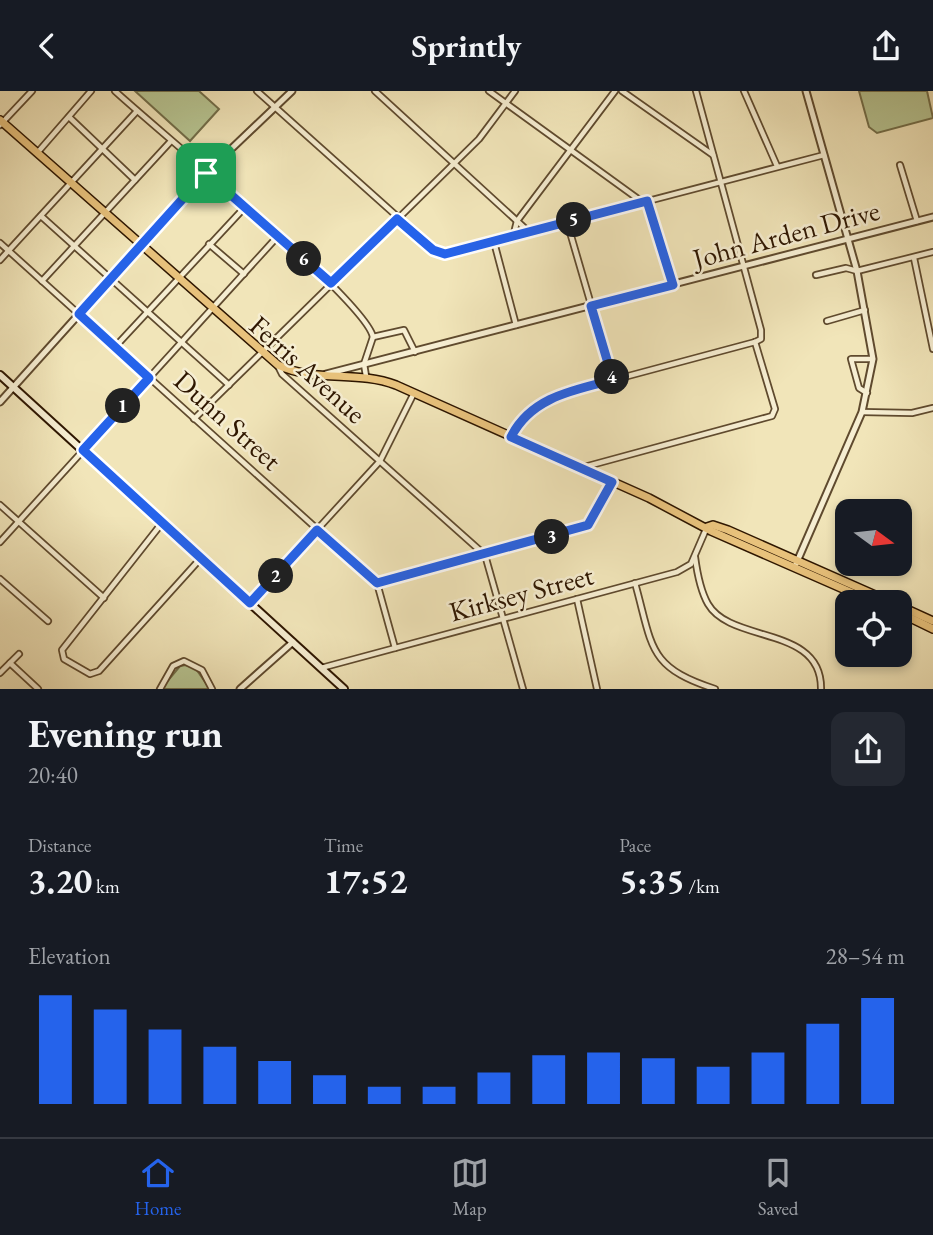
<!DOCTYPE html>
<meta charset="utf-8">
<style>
:root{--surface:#171b24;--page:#242831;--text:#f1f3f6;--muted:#9ea1a6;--line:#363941;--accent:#2563eb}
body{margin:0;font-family:"EB Garamond",serif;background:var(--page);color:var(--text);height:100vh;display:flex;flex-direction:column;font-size:26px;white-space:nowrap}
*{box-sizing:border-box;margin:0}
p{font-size:23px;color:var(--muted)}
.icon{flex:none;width:38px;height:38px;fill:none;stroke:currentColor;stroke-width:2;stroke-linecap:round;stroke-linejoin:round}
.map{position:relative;height:598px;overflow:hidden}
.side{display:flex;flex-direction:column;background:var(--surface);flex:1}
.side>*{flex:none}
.needle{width:46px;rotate:105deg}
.controls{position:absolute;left:835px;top:408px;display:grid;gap:14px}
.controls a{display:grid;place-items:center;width:77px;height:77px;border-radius:14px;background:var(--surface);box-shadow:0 4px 10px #0003;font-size:35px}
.pin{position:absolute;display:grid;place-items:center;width:60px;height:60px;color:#fff;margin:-30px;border-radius:14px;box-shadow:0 4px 10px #0006}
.km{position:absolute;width:35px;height:35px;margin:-18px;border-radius:50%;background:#222;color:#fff;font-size:19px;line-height:35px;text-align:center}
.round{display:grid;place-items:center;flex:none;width:74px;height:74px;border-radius:14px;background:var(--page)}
.head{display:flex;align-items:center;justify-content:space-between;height:119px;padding:0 28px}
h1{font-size:38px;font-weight:700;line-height:52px}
.figures{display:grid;grid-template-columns:repeat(3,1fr);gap:10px;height:119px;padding:7px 28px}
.figures div{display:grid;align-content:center}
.figures b{font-size:35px;font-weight:700}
.figures small{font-size:19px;font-weight:400}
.figures p{font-size:19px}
.chart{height:196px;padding:14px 28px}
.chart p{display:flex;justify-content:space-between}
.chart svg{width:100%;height:126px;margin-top:7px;stroke:var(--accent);stroke-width:6}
header{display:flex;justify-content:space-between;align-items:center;height:91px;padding:0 28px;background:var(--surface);font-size:32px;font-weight:700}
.tab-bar{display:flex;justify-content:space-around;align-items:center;height:98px;border-top:2px solid var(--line);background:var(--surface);font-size:19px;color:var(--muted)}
.tab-bar a{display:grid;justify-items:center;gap:4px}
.tab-bar .active{color:var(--accent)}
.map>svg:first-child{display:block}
.green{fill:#b7c592;stroke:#726e49;stroke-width:2}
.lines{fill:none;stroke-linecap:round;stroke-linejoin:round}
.minor-casing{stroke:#5f4a2e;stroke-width:8}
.tertiary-casing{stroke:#5f4a2e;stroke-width:9}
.secondary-casing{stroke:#2e1600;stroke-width:10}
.primary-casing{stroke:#2e1600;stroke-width:10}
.minor{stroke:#f6eed2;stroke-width:4.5}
.tertiary{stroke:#f6eed2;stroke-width:5}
.secondary{stroke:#f6eed2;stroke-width:6}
.primary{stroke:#e8c27c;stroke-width:7}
.route-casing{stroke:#fff;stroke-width:14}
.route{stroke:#2563eb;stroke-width:9}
.labels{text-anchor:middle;stroke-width:5;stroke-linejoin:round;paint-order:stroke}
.street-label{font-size:28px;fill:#2e1600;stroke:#f6eed2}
</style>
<header><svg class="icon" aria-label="back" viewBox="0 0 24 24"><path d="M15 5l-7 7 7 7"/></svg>Sprintly<svg class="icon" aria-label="share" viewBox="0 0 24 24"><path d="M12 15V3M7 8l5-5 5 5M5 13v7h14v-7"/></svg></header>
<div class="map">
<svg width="933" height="598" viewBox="0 0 933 598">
<rect width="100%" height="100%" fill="#f1e5b9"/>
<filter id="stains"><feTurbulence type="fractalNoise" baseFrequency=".00286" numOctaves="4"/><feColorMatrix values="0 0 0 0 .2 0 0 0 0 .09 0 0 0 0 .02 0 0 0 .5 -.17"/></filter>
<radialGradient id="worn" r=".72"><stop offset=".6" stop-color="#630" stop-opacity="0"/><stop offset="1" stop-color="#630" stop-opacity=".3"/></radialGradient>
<g class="green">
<polygon points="135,0 199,0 219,18 190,50"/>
<polygon points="859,0 927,0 933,27 877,42 869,36"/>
<polygon points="186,574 196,578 210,598 161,598 180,575"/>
</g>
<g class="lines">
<g class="minor-casing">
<g id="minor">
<path d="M115 0C155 37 366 210 373 246L364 273 366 285"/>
<polyline points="257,0 438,162 461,159 824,64"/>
<polyline points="375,0 529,141"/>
<polyline points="489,0 641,110"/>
<polyline points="622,0 713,64"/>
<polyline points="696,0 761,239 761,248 755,251"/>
<polyline points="744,0 777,75"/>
<polyline points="69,26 135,89"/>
<polyline points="0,34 32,0"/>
<polyline points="38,61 91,0"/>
<polyline points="900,74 917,130"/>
<polyline points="647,110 673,194"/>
<polyline points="41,125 229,294"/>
<polyline points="567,131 613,289"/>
<polyline points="513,146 517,130 615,0"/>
<polyline points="494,151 516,234"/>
<polyline points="0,152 377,492 395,557"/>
<polyline points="209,153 244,183"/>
<polyline points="914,167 933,258"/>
<polyline points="0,169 137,20"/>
<polyline points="816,184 846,177 857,180 933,161"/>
<polyline points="42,190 171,50"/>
<polyline points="827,230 865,219"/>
<polyline points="373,246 404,239 415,261"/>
<polyline points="115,256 245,116"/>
<polyline points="278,275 282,283 485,464 523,598"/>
<polyline points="867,302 859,297 851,268 873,268"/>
<polyline points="862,321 912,322 933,317"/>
<polyline points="194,328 479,48 515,0"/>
<polyline points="511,345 530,320 561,303 755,251"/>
<polyline points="584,376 772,325 775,318 755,251"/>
<polyline points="0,414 104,507"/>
<polyline points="162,432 62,559 64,568 90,583 99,580 201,467"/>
<polyline points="0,451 278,145"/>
<path d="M695 466C697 481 700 499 708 513 731 553 822 534 821 598"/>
<polyline points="0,488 48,530"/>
<polyline points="377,492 584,436 595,426 612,391"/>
<path d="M635 492C653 556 647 576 715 598"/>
<polyline points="577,508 597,598"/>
<polyline points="250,512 380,370 414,302"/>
<polyline points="10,572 38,598"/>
<polyline points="321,577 677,481 691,473 707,436"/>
<polyline points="0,582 19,563"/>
<polyline points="160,598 173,575 184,570 202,579 212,598"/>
</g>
</g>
<g class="tertiary-casing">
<g id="tertiary">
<polyline points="326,283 933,126"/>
<polyline points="0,311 206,82 292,0"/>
<polyline points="796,473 862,321 873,268 857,180 806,0"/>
<polyline points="240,598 293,551"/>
</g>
</g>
<g class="secondary-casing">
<polyline id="secondary" points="0,284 344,598"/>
</g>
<g class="primary-casing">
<g id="primary">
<path d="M0 29 278 274C316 292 357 279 396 294L649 407 711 440 873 511"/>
<polyline points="707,436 713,434 728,439 891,511"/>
<polyline points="900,515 933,530"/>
<polyline points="900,522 933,538"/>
</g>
</g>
<use href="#minor" class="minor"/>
<use href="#tertiary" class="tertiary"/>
<use href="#secondary" class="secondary"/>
<use href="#primary" class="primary"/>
</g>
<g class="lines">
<g class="route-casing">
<path id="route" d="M206 82 331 192 397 128 433 159 445 163 647 110 673 194 591 215 613 289C574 299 531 306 511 346L612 391 588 434 377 492 317 439 250 512 83 359 149 287 79 223Z"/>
</g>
<use href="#route" class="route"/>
</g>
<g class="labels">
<g class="street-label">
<text transform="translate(786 143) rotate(-15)" y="10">John Arden Drive</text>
<text transform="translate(308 278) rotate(42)" y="10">Ferris Avenue</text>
<text transform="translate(228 329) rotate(42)" y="10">Dunn Street</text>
<text transform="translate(521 502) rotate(-15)" y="10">Kirksey Street</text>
</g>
</g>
<rect width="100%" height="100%" filter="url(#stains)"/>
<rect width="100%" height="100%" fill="url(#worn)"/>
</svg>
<div class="controls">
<a><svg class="needle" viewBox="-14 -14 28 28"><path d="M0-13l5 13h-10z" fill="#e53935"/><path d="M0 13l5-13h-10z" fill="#9ea1a6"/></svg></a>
<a><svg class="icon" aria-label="locate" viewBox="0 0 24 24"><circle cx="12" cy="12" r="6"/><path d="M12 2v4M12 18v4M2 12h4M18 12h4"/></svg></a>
</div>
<div class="pin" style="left:206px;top:82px;background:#1e9e55"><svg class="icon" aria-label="arrive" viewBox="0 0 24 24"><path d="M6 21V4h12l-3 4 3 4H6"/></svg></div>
<b class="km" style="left:123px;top:315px">1</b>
<b class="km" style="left:276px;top:485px">2</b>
<b class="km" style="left:552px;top:446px">3</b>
<b class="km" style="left:612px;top:286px">4</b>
<b class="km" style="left:574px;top:129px">5</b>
<b class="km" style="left:304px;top:168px">6</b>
</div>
<section class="side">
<div class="head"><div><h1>Evening run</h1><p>20:40</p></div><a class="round"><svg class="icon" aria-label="share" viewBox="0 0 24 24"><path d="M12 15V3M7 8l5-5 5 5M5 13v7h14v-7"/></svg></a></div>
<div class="figures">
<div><p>Distance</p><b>3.20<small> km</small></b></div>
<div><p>Time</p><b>17:52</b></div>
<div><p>Pace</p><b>5:35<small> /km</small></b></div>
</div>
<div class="chart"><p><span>Elevation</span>28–54 m</p>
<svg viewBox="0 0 160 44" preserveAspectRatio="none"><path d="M5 44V6M15 44V11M25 44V18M35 44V24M45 44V29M55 44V34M65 44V38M75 44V38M85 44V33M95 44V27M105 44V26M115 44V28M125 44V31M135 44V26M145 44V16M155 44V7"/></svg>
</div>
</section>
<nav class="tab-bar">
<a class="active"><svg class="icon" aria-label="home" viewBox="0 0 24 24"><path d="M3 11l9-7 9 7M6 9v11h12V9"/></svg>Home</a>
<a><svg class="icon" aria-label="map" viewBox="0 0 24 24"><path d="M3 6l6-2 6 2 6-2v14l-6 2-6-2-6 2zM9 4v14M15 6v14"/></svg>Map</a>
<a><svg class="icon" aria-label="saved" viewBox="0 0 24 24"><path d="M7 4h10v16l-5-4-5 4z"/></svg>Saved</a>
</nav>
